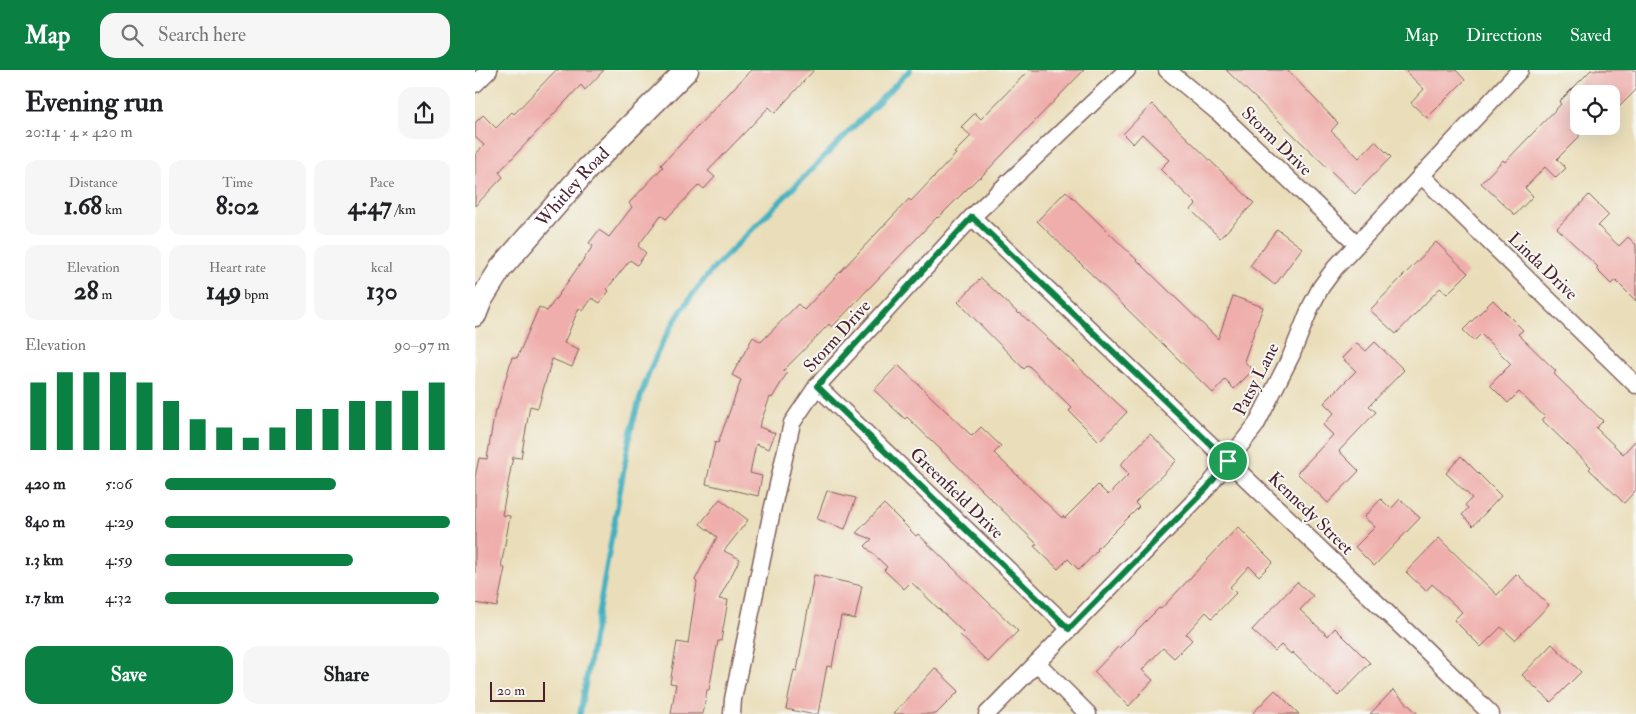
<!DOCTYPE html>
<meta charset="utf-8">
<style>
:root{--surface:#fff;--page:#f6f6f6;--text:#202124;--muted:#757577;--accent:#0b8043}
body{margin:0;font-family:"IM FELL Double Pica",serif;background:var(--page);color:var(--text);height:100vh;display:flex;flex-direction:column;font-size:19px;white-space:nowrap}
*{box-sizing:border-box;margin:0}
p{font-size:16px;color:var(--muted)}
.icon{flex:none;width:28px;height:28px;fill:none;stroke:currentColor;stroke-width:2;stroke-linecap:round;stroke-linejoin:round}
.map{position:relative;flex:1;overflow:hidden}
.drawer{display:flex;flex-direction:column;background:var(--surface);width:475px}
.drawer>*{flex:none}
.fabs{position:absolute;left:1095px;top:15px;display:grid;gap:10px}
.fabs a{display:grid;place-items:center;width:50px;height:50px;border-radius:10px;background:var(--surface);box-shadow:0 5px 20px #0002;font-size:25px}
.scale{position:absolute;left:15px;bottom:12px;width:55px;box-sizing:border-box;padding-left:5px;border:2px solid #4a1f2b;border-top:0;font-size:14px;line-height:18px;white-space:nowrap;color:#4a1f2b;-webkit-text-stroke:4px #f6f6f2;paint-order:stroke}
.pin{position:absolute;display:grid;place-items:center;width:42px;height:42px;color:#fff;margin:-21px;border:2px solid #fff;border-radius:50%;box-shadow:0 1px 5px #0007}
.round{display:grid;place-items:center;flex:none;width:52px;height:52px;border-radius:15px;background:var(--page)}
.overview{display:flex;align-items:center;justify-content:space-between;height:85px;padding:0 25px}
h1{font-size:28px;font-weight:700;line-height:38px}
.metrics{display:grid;grid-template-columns:repeat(3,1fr);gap:8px;height:85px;padding:5px 25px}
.metrics div{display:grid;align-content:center;border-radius:12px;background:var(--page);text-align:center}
.metrics b{font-size:25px;font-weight:700}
.metrics small{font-size:14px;font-weight:400}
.metrics p{font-size:14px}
.chart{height:140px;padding:10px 25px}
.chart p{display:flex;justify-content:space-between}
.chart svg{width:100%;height:90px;margin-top:5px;stroke:var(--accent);stroke-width:6}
.cta{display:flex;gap:10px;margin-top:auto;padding:10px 25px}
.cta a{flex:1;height:58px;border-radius:15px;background:var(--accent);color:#fff;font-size:20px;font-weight:700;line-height:58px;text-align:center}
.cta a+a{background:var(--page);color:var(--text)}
ul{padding:0 25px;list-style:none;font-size:16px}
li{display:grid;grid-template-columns:80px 60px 1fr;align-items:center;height:38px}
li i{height:12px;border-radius:6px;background:var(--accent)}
header{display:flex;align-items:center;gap:30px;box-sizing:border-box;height:70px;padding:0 25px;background:var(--accent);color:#fff}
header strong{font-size:24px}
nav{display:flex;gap:28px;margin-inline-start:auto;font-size:18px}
.search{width:350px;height:45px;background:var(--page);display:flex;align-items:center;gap:12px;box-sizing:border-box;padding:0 18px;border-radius:15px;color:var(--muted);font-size:19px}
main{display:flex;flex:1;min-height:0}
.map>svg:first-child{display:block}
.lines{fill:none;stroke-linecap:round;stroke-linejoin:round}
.stream{stroke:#42b0c0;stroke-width:5.5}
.building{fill:#efaeab}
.street-casing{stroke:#82625d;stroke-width:19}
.secondary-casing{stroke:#82625d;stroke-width:25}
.street{stroke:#fff;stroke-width:16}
.secondary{stroke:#fff;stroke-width:22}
.route-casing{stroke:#fff;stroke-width:10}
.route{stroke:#0b8043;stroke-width:6}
.labels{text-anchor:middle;stroke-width:4;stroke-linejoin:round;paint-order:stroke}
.street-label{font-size:18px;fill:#4a1f2b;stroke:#f6f6f2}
</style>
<header>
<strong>Map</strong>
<div class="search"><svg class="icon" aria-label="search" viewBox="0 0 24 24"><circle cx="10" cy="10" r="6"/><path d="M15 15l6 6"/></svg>Search here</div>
<nav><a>Map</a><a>Directions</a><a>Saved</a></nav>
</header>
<main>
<section class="drawer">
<div class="overview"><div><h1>Evening run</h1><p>20:14 · 4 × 420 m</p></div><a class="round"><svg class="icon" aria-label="share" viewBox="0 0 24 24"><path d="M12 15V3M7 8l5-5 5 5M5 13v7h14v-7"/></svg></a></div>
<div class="metrics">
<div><p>Distance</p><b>1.68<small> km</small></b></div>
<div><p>Time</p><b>8:02</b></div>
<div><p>Pace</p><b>4:47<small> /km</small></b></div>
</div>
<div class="metrics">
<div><p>Elevation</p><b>28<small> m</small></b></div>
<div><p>Heart rate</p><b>149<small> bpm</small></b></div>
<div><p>kcal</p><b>130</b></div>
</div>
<div class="chart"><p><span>Elevation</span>90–97 m</p>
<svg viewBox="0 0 160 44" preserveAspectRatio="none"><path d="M5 44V11M15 44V6M25 44V6M35 44V6M45 44V11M55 44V20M65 44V29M75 44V33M85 44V38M95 44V33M105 44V24M115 44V24M125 44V20M135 44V20M145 44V15M155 44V11"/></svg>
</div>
<ul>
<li><b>420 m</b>5:06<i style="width:60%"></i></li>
<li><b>840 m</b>4:29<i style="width:100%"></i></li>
<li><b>1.3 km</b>4:59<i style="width:66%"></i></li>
<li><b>1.7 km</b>4:32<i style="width:96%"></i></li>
</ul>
<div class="cta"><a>Save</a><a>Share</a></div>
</section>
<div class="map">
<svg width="1161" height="644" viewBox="0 0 1161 644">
<rect width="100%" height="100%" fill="#f6f6f2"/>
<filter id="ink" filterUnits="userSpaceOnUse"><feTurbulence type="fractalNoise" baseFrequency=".02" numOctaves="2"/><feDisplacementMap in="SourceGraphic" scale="10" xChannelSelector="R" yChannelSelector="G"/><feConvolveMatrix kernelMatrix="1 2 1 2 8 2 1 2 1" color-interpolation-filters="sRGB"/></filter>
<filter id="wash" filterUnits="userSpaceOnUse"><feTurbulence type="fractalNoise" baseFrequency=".0096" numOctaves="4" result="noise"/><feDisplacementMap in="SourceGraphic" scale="20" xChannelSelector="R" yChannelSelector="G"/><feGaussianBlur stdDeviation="1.12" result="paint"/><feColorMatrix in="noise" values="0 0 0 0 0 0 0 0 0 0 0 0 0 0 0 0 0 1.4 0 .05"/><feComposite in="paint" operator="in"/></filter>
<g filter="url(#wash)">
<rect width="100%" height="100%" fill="#eadeba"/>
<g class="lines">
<path class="stream" d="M105 644 156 360C173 294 193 252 237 200L435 0"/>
</g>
<g id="blocks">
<g class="building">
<polygon points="81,0 129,0 110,20 106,15 60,64 24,102 28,107 0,136 0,85 9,75 0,67 0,53 8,45 21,58 37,42 39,44"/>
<polygon points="276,0 339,0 300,43 294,37 233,101 240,107 229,119 224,115 191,149 186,145 163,176 171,183 162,195 155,190 132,219 134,221 125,233 117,228 108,241 104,238 89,273 104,279 97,297 77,289 63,338 55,336 46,388 38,387 27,445 35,446 26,497 30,498 22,537 0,533 0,407 4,388 12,389 20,340 22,340 37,287 42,288 64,237 72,241 118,176 114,173 124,160 134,167 157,137 154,133 188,97 186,95"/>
<polygon points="554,0 609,0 505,108 504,107 463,148 462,147 357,257 354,254 308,301 312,303 297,328 295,327 284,357 300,363 294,379 281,374 275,403 287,406 283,426 231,414 240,372 243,373 266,310 257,305 278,267 286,272 323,234 329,240 434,129 436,131 481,84 479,83 496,66 486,57 500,43 506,49"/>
<polygon points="751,0 812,0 863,53 856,61 884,88 900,71 916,87 880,124"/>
<polygon points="929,0 981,0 990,10 952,48 936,33 949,19"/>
<polygon points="1116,0 1161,0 1161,20 1136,45 1136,24 1104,24 1104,67 1082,89 1091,98 1081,108 1070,97 1050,118 1058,126 1040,145 1006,113 1028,90 1030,92 1086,34 1084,32"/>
<polygon points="677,34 779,133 745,168 716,140 721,134 685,99 694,90 667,64 658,74 648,64"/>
<polygon points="591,121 743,269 758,226 788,237 769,291 778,300 759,319 750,310 738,323 562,151"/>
<polygon points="1114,125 1134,145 1123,156 1144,176 1153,167 1161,175 1161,231 1140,210 1136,214 1121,199 1123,197 1082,158"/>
<polygon points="802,159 827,178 800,215 775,196"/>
<polygon points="961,172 993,203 972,224 965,218 921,264 895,240"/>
<polygon points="506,208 544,244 545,243 652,342 624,371 594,341 597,338 553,295 549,299 483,232"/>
<polygon points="1018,230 1048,260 1043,264 1081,301 1079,304 1128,351 1121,358 1148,384 1161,370 1161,420 1149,433 1114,399 1116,397 1067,350 1070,347 1044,322 1033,333 1015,315 1036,294 1006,264 999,271 988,260"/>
<polygon points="900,272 929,300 894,336 901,342 864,381 884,401 853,433 822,403 858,365 848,355 859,343 849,333 881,301 867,288 882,273 891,281"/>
<polygon points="423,295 497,366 506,357 526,376 519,383 587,448 588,446 590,448 623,415 633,425 654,404 645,395 675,364 702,390 660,433 664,437 622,479 623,480 604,500 593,489 583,499 559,476 562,474 460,374 432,347 430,349 399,320"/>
<polygon points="986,386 1026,426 998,456 987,445 993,438 990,435 997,428 971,403"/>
<polygon points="352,421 381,428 370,459 342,449"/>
<polygon points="245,429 273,450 249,481 265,489 244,529 253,530 246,571 243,571 234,620 232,620 228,644 196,644 201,614 195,613 202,572 213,574 222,512 220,510 242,467 225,454"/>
<polygon points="906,429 916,439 925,429 945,448 899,496 880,477 900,457 889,447"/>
<polygon points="409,434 441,466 443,464 543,561 513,592 485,565 488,562 436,512 429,519 409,500 412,497 390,476 397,469 381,463"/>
<polygon points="763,457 798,492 784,506 774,496 755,517 761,523 737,548 731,542 711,564 717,570 699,588 688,578 667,600 678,610 654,636 619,602 643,577 644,578 684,538 686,539"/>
<polygon points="964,468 1022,525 1042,504 1074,535 1040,570 1026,557 1006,577 979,550 987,542 957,514 951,521 931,502"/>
<polygon points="339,505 387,516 380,549 366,546 357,597 352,596 343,644 335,644 311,639 319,600 322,601"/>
<polygon points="822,512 838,526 825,540 853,566 860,558 895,593 863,626 817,582 816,584 806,575 800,581 777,560"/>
<polygon points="1077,574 1106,602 1076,632 1047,605"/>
<polygon points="460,598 484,621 461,644 418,644"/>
<polygon points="800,620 824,644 777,644"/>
<polygon points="918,620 943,644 895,644"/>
</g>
</g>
</g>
<g filter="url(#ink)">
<use href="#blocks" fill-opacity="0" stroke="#82625d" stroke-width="1"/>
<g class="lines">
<g class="street-casing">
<g id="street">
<polyline points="692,0 745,44 882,174"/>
<polyline points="0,14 14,0"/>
<polyline points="946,105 1161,315"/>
<polyline points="497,147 949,578 1016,644"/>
<polyline points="342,316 595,559"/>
<polyline points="562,593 613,644"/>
<polyline points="257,644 258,629 297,441 317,353 342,316 497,147 652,0"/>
<polyline points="512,644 732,418 781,355 816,286 836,236 846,217 860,198 1045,0"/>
</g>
</g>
<g class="secondary-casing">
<g id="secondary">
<path id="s1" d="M0 245 6 230 26 198 113 98 212 0"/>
</g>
</g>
<use href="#street" class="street"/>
<use href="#secondary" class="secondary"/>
</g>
</g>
<g class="lines" filter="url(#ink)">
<g class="route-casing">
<polygon id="route" points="497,147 753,391 732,418 594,559 342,316"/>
</g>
<use href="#route" class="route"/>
</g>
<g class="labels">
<g class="street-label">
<text transform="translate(802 71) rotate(44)" y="6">Storm Drive</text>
<text dy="6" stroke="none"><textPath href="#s1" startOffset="162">Whitley Road</textPath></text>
<text transform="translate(1068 196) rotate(44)" y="6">Linda Drive</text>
<text transform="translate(362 266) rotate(-48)" y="6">Storm Drive</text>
<text transform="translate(781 309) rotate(-63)" y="6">Patsy Lane</text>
<text transform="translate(482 423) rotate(44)" y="6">Greenfield Drive</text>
<text transform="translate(836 443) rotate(44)" y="6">Kennedy Street</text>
</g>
</g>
</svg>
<div class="fabs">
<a><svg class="icon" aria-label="locate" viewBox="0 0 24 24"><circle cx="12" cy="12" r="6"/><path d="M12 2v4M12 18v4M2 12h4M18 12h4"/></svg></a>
</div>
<div class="scale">20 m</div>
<div class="pin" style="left:753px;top:391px;background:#1e9e55"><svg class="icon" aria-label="arrive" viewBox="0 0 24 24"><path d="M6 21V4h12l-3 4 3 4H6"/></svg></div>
</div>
</main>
